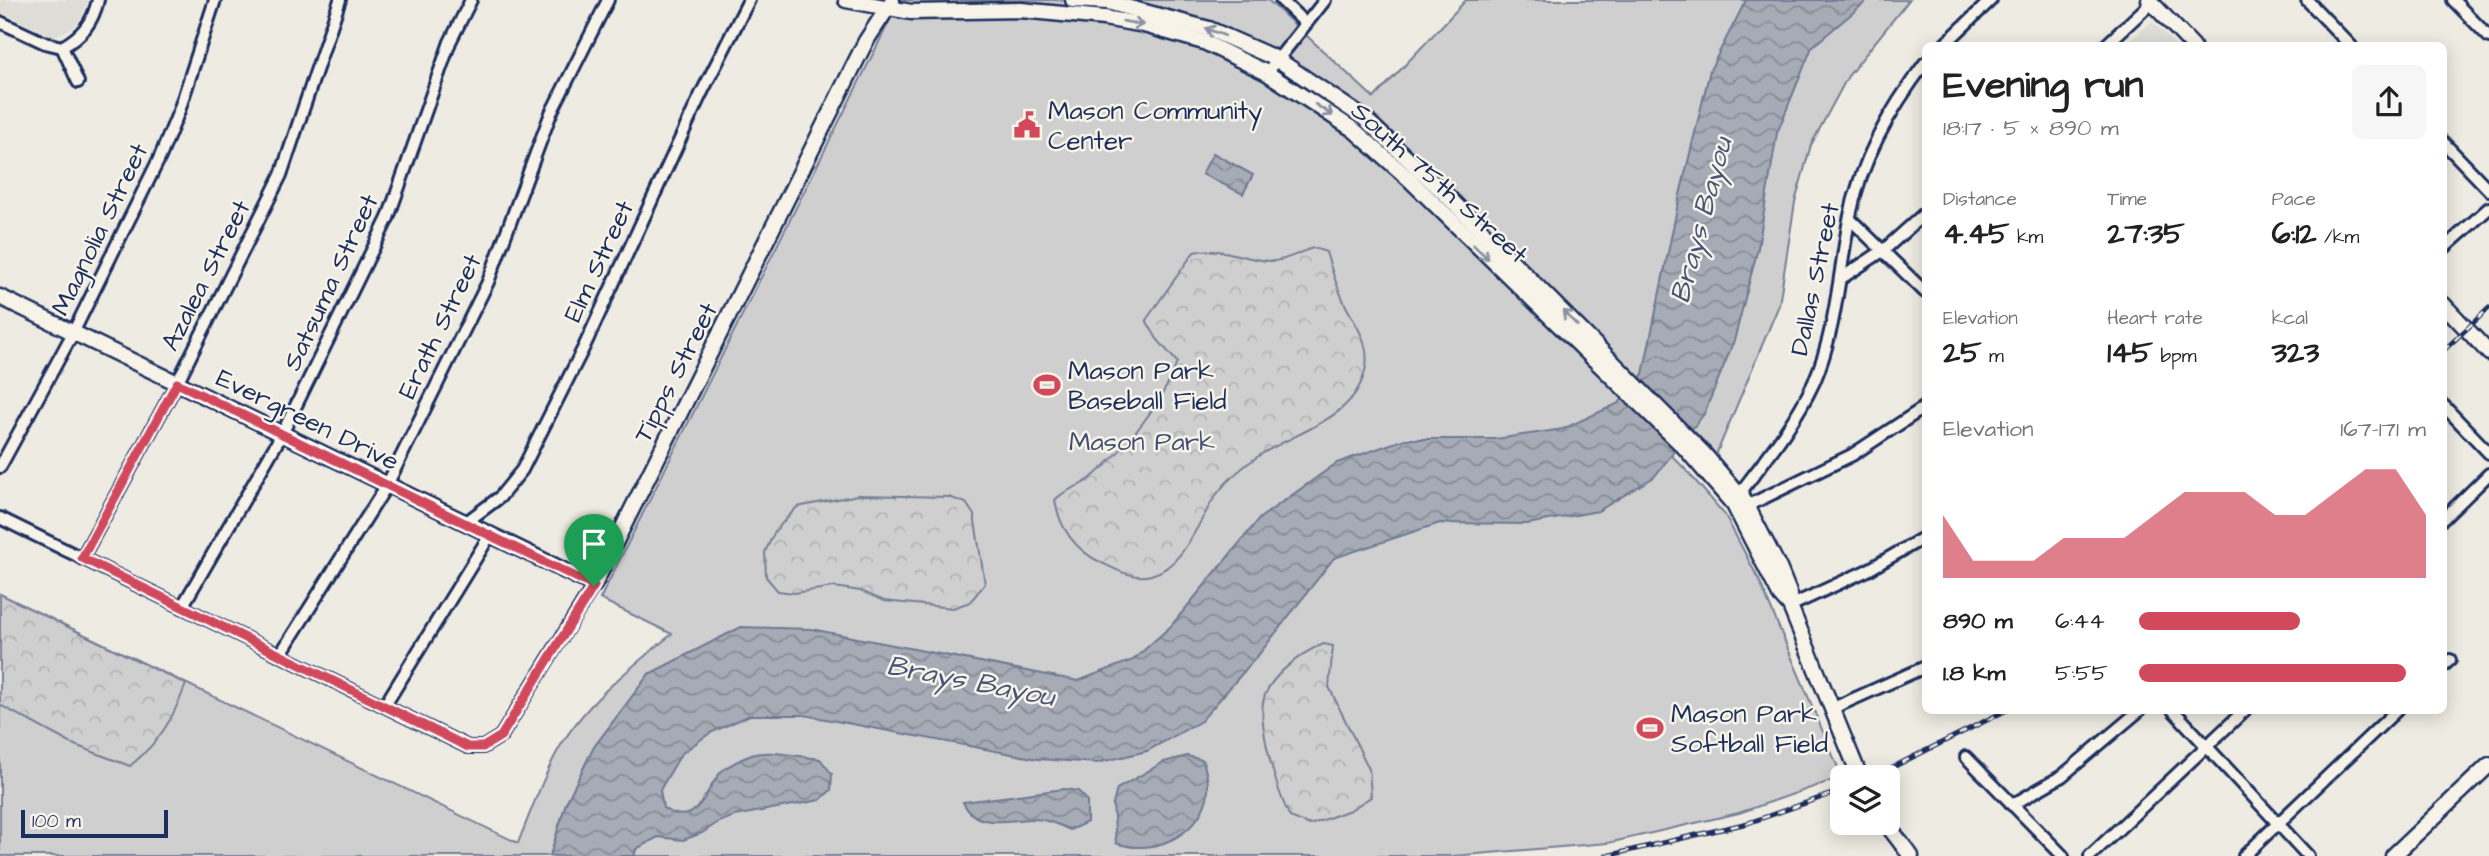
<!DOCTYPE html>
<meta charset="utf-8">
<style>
:root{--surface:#fff;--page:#f6f6f6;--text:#222;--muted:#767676;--accent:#d1495b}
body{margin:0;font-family:"Architects Daughter",sans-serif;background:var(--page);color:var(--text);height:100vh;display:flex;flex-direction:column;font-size:26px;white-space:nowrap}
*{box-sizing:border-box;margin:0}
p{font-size:23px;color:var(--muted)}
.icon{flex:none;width:38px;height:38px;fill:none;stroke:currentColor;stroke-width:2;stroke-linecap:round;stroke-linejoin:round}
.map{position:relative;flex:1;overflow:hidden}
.side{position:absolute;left:1922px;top:42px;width:525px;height:672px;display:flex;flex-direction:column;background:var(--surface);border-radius:10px;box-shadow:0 4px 18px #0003}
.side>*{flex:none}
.controls{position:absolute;left:1830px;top:765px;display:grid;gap:14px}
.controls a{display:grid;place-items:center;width:70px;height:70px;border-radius:10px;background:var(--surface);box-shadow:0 4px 18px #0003;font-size:35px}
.scale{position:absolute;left:21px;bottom:18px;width:147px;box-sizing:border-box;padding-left:7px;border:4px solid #1b2f5e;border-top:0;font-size:19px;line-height:24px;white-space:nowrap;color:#1b2f5e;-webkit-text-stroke:5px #f7f3e8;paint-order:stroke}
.pin{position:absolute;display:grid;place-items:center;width:60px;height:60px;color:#fff;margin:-72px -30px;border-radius:50% 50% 50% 0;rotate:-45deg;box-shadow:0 0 7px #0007}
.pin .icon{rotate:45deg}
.round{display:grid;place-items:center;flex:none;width:74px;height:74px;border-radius:10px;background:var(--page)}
.head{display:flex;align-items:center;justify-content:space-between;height:119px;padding:0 21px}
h1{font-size:38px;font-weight:800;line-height:52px}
.stats{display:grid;grid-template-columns:repeat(3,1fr);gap:10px;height:119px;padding:7px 21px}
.stats div{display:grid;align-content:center}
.stats b{font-size:30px;font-weight:800}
.stats small{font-size:19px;font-weight:400}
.stats p{font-size:19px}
.chart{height:196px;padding:14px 21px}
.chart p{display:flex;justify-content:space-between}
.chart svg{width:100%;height:126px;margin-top:7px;fill:var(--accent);opacity:.7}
ul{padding:0 21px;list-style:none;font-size:23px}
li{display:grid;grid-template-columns:112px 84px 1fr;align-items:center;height:52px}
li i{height:18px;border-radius:9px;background:var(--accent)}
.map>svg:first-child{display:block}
.built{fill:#deddd8}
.green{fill:#cfcfcf;stroke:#757f96;stroke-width:2}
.forest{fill:url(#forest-crowns);stroke:#757f96;stroke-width:2}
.water{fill:url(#water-waves);stroke:#6e7992;stroke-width:2}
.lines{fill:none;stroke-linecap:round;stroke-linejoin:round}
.street-casing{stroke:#1b2f5e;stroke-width:16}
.secondary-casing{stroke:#1b2f5e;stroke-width:19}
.street{stroke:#f7f3e8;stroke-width:10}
.secondary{stroke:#f7f3e8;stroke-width:14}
.rail-casing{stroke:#1b2f5e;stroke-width:5}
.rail{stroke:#f7f3e8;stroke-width:2.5;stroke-dasharray:8;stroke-linecap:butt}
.oneway{stroke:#8991a3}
.route-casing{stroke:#fff;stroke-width:14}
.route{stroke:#d1495b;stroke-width:9}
.labels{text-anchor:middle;stroke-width:5;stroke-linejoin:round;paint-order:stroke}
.poi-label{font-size:26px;fill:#1b2f5e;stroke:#f7f3e8;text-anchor:start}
.street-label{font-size:26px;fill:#1b2f5e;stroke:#f7f3e8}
.park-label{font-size:26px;fill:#3f4f75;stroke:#f7f3e8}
.water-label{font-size:28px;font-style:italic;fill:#455478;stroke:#f7f3e8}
</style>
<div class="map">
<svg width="2489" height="856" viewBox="0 0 2489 856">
<defs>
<pattern id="forest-crowns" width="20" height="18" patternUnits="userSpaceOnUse" patternTransform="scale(1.75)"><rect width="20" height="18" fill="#cfcfcf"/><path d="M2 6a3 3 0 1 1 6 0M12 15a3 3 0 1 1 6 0" fill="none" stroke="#b1b2b4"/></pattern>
<pattern id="water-waves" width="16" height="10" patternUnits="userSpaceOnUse" patternTransform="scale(1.75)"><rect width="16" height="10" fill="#a6abb5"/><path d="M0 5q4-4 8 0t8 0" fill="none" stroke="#868c96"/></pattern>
</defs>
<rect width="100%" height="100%" fill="#eeebe2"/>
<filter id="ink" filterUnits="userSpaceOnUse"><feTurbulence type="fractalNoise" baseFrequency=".0143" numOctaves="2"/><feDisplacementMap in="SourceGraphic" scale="14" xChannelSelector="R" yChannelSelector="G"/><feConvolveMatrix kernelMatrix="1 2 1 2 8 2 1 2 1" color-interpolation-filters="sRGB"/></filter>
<g filter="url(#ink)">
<g class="built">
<polygon points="0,0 89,0 79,22 71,29 53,37 0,12"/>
<polygon points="2152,21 2175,45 2125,45"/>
</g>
<path class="green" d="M900 0H1268L1374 98 1466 0H1909L1848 76 1811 145 1795 202 1779 305 1716 455 1692 429 1620 403 1687 471 1725 515 1759 580 1842 777 1739 813 1608 843 1453 856H634L647 812 649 674 594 747 566 803 550 856H0V594L518 843C530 814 541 782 556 754 582 705 630 668 672 634L600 599Z"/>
<g class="forest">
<path d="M1314 248 1326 252C1331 269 1337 286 1344 302 1354 323 1370 341 1366 366 1357 419 1299 430 1260 455 1245 465 1227 480 1217 494 1198 520 1185 566 1151 575 1133 580 1115 569 1100 562 1075 550 1059 527 1055 500 1066 488 1079 488 1091 478 1123 452 1165 400 1177 362L1157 339 1146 320 1194 252C1222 246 1244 260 1271 261 1285 262 1300 251 1314 248Z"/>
<polygon points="858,495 949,497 966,503 974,515 985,584 970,602 953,608 884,601 861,591 834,587 794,593 778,591 766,577 765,552 775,531 797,507"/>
<path d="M0 594 186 684C172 721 160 741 130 766L72 744 0 705Z"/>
<path d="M1324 644 1333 646 1329 687 1369 769 1371 797 1350 810 1310 825 1290 817C1277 791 1259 731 1263 702 1267 678 1303 651 1324 644Z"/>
</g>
<g class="water">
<path d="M1746 0H1868L1812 47 1777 133 1758 248 1734 341 1704 414 1654 477 1598 511 1527 524 1440 523 1334 558 1260 653 1201 721 1147 751 1097 763 1038 759 804 715H750L710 733 681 754 660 790 663 808C698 830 702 794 721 772 727 766 741 759 749 756 768 748 800 757 820 759L832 774 831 790 820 800 734 816 717 823 702 833 683 840 658 837 636 849 634 856H550L566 803 594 747 649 674 741 627 811 629 1078 681 1133 660 1171 626 1260 518 1337 463 1405 439H1496L1563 429 1619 403 1643 374 1679 199 1710 70Z"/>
<polygon points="1213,153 1253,175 1243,194 1202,174"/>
<path d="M1187 756 1203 760C1206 772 1210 785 1207 798 1197 837 1151 856 1116 843L1113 804 1117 789 1164 762Z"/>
<path d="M1064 789 1078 791 1087 800V822L1070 830C1059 825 1046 819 1033 819 1008 819 976 831 963 802Z"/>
</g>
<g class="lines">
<g class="street-casing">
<g id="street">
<polyline points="1281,0 1305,23"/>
<polyline points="2307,0 2351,46"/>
<polyline points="2453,0 2489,37"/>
<polyline points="0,22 45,43 62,47"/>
<polyline points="1943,46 1991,0"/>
<polyline points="2105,46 2152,2"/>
<path d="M62 47C82 36 93 22 98 0"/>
<polyline points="62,47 78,82"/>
<path d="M1925 63C1889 111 1861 160 1849 220 1839 274 1836 331 1814 382 1796 421 1769 455 1743 489L1745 502 1751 504 1852 455 1925 407"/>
<polyline points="1267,73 1325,0"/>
<polyline points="2443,142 2489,190"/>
<polyline points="1850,219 1925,292"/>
<polyline points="2443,249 2489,208"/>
<polyline points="1840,279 1884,250 1925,213"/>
<polyline points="2443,405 2489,453"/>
<polyline points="0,467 73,333 160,157 179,111 215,0"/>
<polyline points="0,518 468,747 483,747 501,736 594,585"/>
<polyline points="2443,519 2489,474"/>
<polyline points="465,523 500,497 522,470 584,347 701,94 749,0"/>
<polyline points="82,558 177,383 281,175 340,0"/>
<polyline points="1790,606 1868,570 1925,537"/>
<polyline points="182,607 282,434 388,218 450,42 471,0"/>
<polyline points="280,655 387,485 488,282 551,113 608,0"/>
<polyline points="2443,666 2450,660"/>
<polyline points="385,705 490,535"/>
<polyline points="1831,709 1925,667"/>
<polyline points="2173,710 2308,856"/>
<polyline points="1966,757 2063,856"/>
<polyline points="2012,805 2062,776 2140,710"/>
<polyline points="2090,856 2245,710"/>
<polyline points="2244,856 2397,710"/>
</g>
</g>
<g class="secondary-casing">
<g id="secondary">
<polyline points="846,0 911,12 1021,10 1104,18 1144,25 1204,42 1267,73 1354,130 1409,179 1685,448 1734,505 1780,595 1790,606 1860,777"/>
<polyline points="1073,0 1107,2 1209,29 1277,59 1364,118 1444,193 1704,454 1745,502 1779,568 1790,595 1790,605"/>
<polyline points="2149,0 2193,46"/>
<polyline points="0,297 594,585 866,41 892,1"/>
<polyline points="2443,304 2489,353"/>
<polyline points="1885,822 1911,856"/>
<polyline points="2393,856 2489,765"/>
</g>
</g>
<use href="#street" class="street"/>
<use href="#secondary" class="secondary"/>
<g class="rail-casing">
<g id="rail">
<polyline points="2443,351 2489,308"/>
<polyline points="1873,777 2007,710"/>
<polyline points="1606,856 1748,823 1843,790"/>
</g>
</g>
<use href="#rail" class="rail"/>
</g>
<defs><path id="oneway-shaft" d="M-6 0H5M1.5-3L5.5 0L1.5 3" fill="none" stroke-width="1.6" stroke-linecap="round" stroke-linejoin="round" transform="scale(1.75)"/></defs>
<g class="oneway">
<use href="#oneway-shaft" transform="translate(1133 23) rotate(10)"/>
<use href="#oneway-shaft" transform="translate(1215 32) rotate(-159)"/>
<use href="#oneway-shaft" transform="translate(1324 110) rotate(33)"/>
<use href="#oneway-shaft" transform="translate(1481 252) rotate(44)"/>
<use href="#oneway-shaft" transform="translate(1570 318) rotate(-135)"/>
</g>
</g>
<g class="lines" filter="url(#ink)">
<g class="route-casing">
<polygon id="route" points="177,383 594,586 501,736 483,747 468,747 82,558"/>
</g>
<use href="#route" class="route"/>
</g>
<defs>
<g id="civic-bare" transform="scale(2.1)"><path d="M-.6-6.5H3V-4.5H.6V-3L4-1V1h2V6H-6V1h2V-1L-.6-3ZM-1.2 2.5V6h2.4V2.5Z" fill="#d1495b" stroke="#f7f3e8" stroke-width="2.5" paint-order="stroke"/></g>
<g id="stadium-bare" transform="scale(2.1)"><path d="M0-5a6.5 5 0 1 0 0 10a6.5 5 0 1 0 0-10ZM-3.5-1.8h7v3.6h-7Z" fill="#d1495b" stroke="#f7f3e8" stroke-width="2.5" paint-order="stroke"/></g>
</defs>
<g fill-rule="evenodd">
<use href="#civic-bare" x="1027" y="125"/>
<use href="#stadium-bare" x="1047" y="385"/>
<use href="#stadium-bare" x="1650" y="728"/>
</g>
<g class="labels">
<g class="poi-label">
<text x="1048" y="119">Mason Community<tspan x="1048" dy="30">Center</tspan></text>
<text x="1068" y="379">Mason Park<tspan x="1068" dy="30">Baseball Field</tspan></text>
<text x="1671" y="722">Mason Park<tspan x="1671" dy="30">Softball Field</tspan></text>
</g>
<g class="street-label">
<text transform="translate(1440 182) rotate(42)" y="9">South 75th Street</text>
<text transform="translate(99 229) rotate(-64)" y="9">Magnolia Street</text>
<text transform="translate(598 261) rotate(-65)" y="9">Elm Street</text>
<text transform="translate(205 275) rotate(-63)" y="9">Azalea Street</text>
<text transform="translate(1814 279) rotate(-78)" y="9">Dallas Street</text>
<text transform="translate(330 282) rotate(-65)" y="9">Satsuma Street</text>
<text transform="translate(439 326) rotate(-64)" y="9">Erath Street</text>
<text transform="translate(675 372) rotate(-63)" y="9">Tipps Street</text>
<text transform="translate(308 419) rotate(26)" y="9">Evergreen Drive</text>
</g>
<g class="park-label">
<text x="1142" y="450">Mason Park</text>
</g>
<g class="water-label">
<text transform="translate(1700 220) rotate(-75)" y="10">Brays Bayou</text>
<text transform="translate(971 680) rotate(11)" y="10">Brays Bayou</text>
</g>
</g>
</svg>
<div class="controls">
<a><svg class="icon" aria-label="layers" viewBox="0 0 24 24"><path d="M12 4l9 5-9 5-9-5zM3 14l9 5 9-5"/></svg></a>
</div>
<div class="scale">100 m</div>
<div class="pin" style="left:594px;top:586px;background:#1e9e55"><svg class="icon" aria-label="arrive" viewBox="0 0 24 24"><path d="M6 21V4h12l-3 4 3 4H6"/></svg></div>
<section class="side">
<div class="head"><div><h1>Evening run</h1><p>18:17 · 5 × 890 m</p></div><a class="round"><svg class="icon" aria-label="share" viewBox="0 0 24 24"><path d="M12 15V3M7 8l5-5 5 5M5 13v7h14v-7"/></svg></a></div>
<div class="stats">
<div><p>Distance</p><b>4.45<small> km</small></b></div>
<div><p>Time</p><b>27:35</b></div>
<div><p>Pace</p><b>6:12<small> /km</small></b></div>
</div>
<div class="stats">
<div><p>Elevation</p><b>25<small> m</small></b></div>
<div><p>Heart rate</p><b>145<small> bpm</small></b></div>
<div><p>kcal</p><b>323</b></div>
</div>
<div class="chart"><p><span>Elevation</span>167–171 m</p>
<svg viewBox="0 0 160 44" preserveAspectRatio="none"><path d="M0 44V22L10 38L20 38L30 38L40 30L50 30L60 30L70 22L80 14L90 14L100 14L110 22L120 22L130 14L140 6L150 6L160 22V44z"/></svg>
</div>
<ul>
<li><b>890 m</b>6:44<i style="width:56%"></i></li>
<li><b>1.8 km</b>5:55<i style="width:93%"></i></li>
</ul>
</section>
</div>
